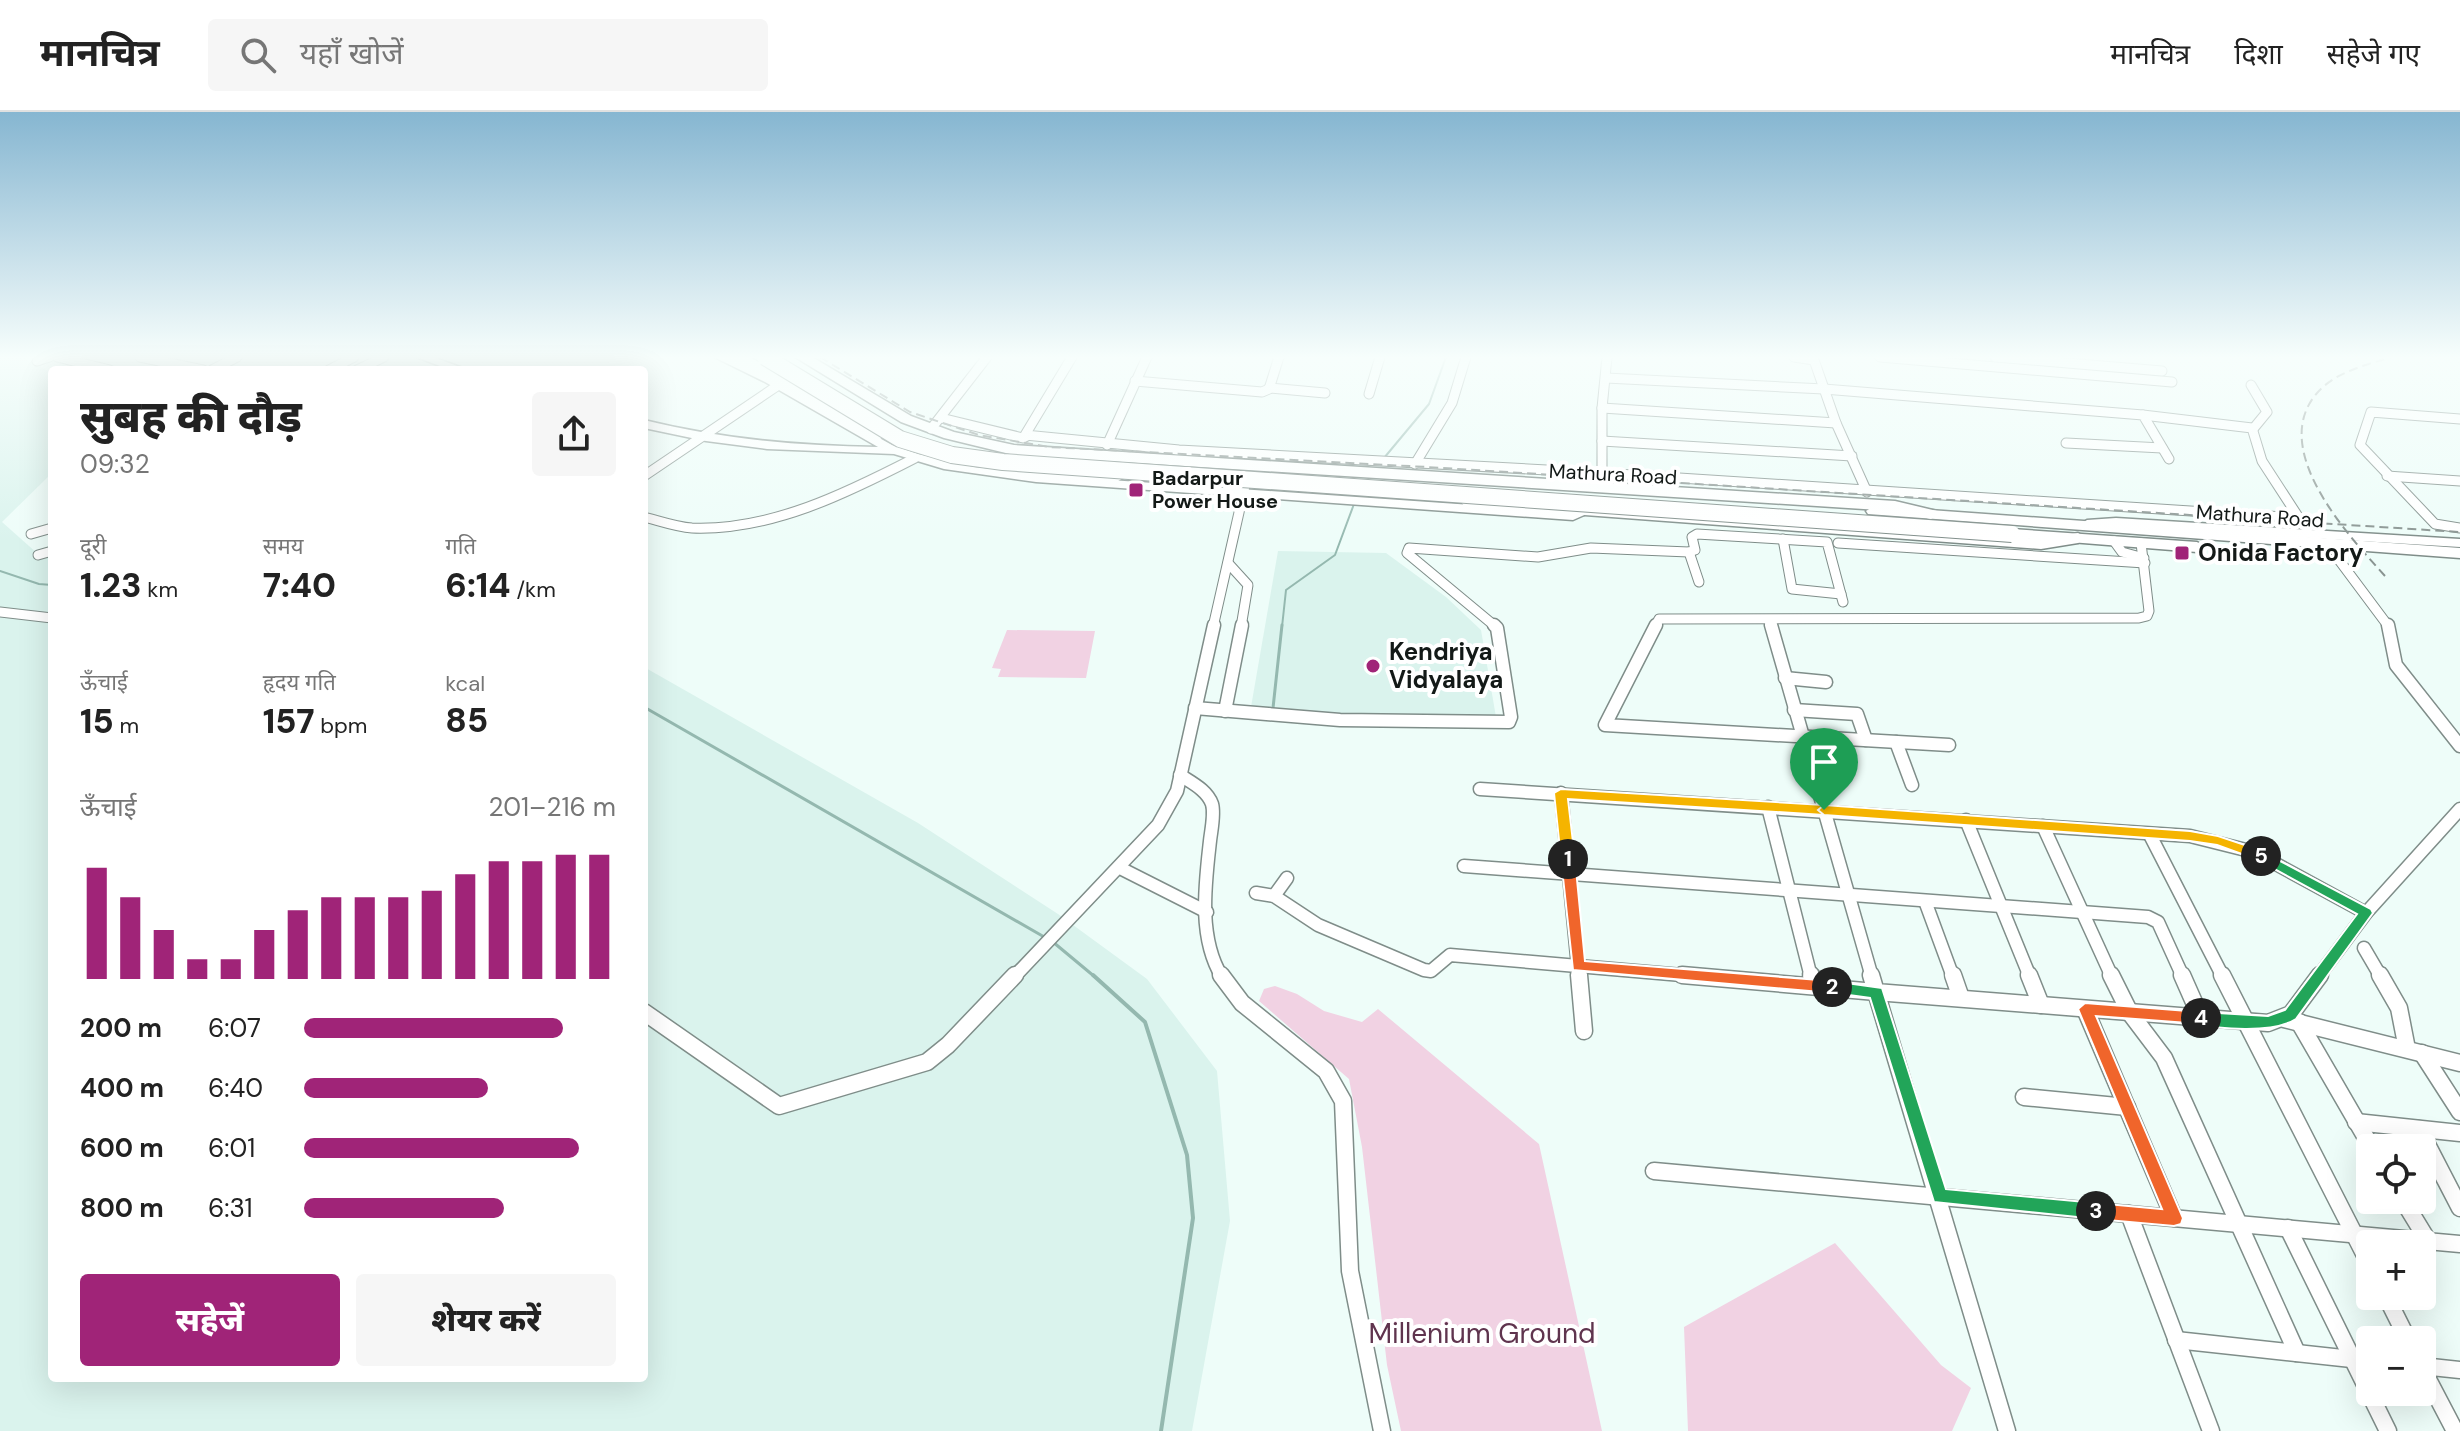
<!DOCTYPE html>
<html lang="hi">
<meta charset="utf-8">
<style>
:root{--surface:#fff;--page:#f6f6f6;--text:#222;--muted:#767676;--line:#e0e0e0;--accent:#a02478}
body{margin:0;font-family:"DM Sans","Noto Sans Devanagari",sans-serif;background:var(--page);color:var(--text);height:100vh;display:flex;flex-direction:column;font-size:30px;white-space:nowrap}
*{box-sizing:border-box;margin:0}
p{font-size:26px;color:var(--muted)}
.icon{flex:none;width:44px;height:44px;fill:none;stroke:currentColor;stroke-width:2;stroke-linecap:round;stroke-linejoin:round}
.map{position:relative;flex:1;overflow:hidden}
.drawer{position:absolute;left:48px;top:254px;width:600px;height:1016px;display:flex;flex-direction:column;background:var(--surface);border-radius:8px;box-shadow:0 8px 32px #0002}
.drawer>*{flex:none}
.fabs{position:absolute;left:2356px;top:1022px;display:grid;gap:16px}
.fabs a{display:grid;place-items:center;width:80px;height:80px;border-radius:8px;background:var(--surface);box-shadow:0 8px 32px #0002;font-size:40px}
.pin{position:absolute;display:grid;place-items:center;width:68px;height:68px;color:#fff;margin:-82px -34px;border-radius:50% 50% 50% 0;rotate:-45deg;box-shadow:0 0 8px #0007}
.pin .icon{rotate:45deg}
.km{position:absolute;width:40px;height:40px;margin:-20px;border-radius:50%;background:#222;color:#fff;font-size:22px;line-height:40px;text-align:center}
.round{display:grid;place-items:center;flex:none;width:84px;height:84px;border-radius:8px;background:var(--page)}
.summary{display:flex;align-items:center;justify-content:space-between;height:136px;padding:0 32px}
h1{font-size:44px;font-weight:800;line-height:60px}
.metrics{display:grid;grid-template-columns:repeat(3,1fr);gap:12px;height:136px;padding:8px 32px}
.metrics div{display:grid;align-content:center}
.metrics b{font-size:34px;font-weight:800}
.metrics small{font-size:22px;font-weight:400}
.metrics p{font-size:22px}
.chart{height:224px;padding:16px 32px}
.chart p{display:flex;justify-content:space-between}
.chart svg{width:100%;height:144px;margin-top:8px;stroke:var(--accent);stroke-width:6}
.primary-button{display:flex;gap:16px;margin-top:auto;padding:16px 32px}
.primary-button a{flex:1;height:92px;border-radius:8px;background:var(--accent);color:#fff;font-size:32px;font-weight:800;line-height:92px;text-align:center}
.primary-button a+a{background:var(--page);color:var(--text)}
ul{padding:0 32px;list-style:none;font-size:26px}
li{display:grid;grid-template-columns:128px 96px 1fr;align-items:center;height:60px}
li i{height:20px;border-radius:10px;background:var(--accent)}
header{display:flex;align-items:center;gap:48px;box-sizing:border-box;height:112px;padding:0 40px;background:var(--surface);border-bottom:2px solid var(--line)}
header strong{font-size:38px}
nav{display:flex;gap:44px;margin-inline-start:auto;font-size:28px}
.search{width:560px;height:72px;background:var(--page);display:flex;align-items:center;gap:20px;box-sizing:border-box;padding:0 28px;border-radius:8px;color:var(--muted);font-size:30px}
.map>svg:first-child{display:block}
.built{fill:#daf3ed}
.green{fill:#f1d2e3}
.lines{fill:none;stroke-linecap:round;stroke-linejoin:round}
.stream-far2{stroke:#94b8af;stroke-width:2}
.stream-far1{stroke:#94b8af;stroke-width:3}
.stream{stroke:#94b8af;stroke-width:4}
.minor-far2-casing{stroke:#7f8d89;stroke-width:11}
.minor-far1-casing{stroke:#7f8d89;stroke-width:15}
.minor-casing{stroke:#7f8d89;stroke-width:19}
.tertiary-casing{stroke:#7f8d89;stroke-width:3}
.primary-casing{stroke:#7f8d89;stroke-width:3}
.trunk-casing{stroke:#7f8d89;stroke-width:3}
.minor-far2{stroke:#fff;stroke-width:9}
.minor-far1{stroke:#fff;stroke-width:12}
.minor{stroke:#fff;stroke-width:16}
.tertiary{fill:#fff;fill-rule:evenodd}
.primary{fill:#fff;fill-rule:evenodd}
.trunk{fill:#fff;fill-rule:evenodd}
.rail{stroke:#899491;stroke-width:2;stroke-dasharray:9 5;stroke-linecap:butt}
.trunk-bridge-casing{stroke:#7f8d89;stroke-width:18;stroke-linecap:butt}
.trunk-bridge{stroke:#fff;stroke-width:16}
.split-1{fill:#f5b400;stroke:#fff;stroke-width:2}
.split-2{fill:#f0652b;stroke:#fff;stroke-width:2}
.split-3{fill:#22a559;stroke:#fff;stroke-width:2}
.split-4{fill:#f0652b;stroke:#fff;stroke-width:2}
.split-5{fill:#22a559;stroke:#fff;stroke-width:2}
.split-6{fill:#f5b400;stroke:#fff;stroke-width:2}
.poi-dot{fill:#a02478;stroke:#fff;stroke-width:3}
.labels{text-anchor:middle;stroke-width:8;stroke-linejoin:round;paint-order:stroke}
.far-street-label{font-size:20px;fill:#131917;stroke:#fff}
.far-poi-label{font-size:20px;font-weight:bold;fill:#131917;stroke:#fff;text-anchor:start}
.poi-label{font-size:24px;font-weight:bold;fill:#131917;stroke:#fff;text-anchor:start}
.near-park-label{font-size:28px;fill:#5f344e;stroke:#fff}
</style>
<header>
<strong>मानचित्र</strong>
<div class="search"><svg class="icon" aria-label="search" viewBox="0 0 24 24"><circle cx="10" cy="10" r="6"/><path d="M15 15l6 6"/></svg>यहाँ खोजें</div>
<nav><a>मानचित्र</a><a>दिशा</a><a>सहेजे गए</a></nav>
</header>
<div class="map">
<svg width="2460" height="1319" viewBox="0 0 2460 1319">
<rect width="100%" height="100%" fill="#eefdf9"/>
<g class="built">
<polygon points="0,245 21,245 52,261 52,361 2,410 38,442 52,439 52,1266 644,1266 644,555 918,711 1058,802 1147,867 1217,959 1230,1109 1192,1319 0,1319"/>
<polygon points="1278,439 1386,441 1446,485 1481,518 1496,605 1305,602 1251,595"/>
</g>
<g class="green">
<polygon points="1007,518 1095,519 1086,566 998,565 1001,557 992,556"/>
<polygon points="1275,874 1297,882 1324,899 1362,910 1378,897 1539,1032 1602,1319 1401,1319 1387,1253 1362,1035 1349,967 1259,889 1264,877"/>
<polygon points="1835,1131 1941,1253 1971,1276 1952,1319 1688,1319 1684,1215"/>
</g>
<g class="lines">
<g class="stream-far2">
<polyline points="1384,346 1429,292 1446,245"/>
<polyline points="0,459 39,472 52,473"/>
<polyline points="1282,515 1286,478 1335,443 1354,392"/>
</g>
<g class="stream-far1">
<polyline points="644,595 1046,826"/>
<polyline points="1273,596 1282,513"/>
<polyline points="1053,830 1095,865"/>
</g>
<polyline class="stream" points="1093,863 1145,910 1187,1043 1193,1106 1161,1319"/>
<g class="minor-far2-casing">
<g id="minor-far2">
<polyline points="57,245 110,258"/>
<polyline points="140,245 203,258"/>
<polyline points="1072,245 1025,323 1179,338 1602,361 2299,406"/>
<polyline points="1794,245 1814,248 1836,311 1867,380"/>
<polyline points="1880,245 2172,270"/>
<polyline points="1995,245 2162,259"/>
<polyline points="37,249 49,245"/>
<polyline points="212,258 237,245"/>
<polyline points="329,258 354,245"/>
<polyline points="357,258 384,245"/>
<polyline points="1606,266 1824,277 2143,303 2169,347"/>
<polyline points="1135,269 1262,280 1269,277 1279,245"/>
<polyline points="2251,273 2267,300 2253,317"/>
<polyline points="1269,276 1325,281"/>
<polyline points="1369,282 1380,245"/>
<polyline points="1602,296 1836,311"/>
<polyline points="2143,303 2252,316 2262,349 2299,406"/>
<polyline points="941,306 1023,326 1027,324"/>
<polyline points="2460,307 2371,300 2360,333 2435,412 2460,416"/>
<polyline points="931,317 987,245"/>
<polyline points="1602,329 1852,344"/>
<polyline points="2066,331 2162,336"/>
<polyline points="1107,333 1147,245"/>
<polyline points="1415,352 1452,291 1466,245"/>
<polyline points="644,364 780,272"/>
<polyline points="2387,364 2460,369"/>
<polyline points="1602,369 1602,296 1607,245"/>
<path d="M644 405C660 409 676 415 692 416 771 419 847 381 915 346"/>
<polyline points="31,422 52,416"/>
<polyline points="1783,427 1792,477 1841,482"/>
<polyline points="2114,429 2122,440 2144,446"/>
<polyline points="1838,431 2145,451"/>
<polyline points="1689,440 1699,470"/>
<polyline points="38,443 52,439"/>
<polyline points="2336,444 2389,515"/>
<polyline points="1228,451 1248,473 1241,515"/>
<polyline points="0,500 52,506"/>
<polyline points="1769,508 1771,515"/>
<polyline points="1213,515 1245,374"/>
<polyline points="1496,515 1407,441 1409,436 1538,445 1591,436 1689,440 1695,438 1692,425 1697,422 1827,430 1843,490"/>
<polyline points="1655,515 1659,507 2139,506 2147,504 2149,499 2141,431"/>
</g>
</g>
<g class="minor-far1-casing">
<g id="minor-far1">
<polyline points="1656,513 1605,613 1949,633"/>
<polyline points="1771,513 1872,865"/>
<polyline points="2388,513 2396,553 2460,634"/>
<polyline points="1785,566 1826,570"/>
<polyline points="1195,596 1340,608 1509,610 1511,605 1497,516 1494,513"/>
<polyline points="1794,598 1857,602 1866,628"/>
<polyline points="1225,599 1242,513"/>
<polyline points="1896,630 1912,673"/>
<path d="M1180 663C1192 671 1207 678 1212 692 1215 702 1211 719 1210 729 1205 773 1198 826 1222 865"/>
<polyline points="1480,677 2190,724 2254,740 2366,801"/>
<polyline points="1561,681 1579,865"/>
<polyline points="1768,695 1811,865"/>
<polyline points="1966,708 2030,865"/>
<polyline points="2043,714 2112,865"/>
<polyline points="2150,723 2223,865"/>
<polyline points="1464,754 2148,805 2158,810 2183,865"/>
<polyline points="1120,756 1207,800"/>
<polyline points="1256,781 1274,784 1318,813 1424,858 1431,859 1450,843 1705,865"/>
<polyline points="1274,784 1287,766"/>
<polyline points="1925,789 1953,865"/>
<polyline points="2364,836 2381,865"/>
<polyline points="1014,865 1158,713 1177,679 1214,513"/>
<polyline points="2318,865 2366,801 2460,697"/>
</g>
</g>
<g class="minor-casing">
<g id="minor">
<polyline points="1221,863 1242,891 1326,959 1343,989 1350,1159 1382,1319"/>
<polyline points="1579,863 1584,919"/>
<polyline points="1682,863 1876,880 2007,1319"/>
<polyline points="1811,863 1813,873"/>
<polyline points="1871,863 1876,880 2268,911 2291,902 2320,863"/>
<polyline points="1953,863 1961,886"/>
<polyline points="2029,863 2041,893"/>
<polyline points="2111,863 2130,901 2164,946 2297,1241"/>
<polyline points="2182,863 2201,906"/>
<polyline points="2222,863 2370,1153"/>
<polyline points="2380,863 2399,896 2407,937"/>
<polyline points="2085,897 2174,1106"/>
<polyline points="644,900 779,994 927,950 948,933 1015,863"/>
<polyline points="2284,907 2460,951"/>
<polyline points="2299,910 2372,1036"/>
<polyline points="2422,941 2460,1000"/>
<polyline points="2024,985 2127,995"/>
<polyline points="2356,1010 2460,1021"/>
<polyline points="2419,1017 2460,1096"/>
<polyline points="1654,1059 2460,1132"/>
<polyline points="2403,1088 2428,1129"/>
<polyline points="2129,1102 2211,1319"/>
<polyline points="2288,1116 2388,1319"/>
<polyline points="2386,1184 2408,1228"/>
<polyline points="2176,1228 2370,1249"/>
<polyline points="2422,1254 2460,1258"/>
<polyline points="2422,1256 2455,1319"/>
</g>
</g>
<g class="tertiary-casing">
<g id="tertiary">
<polygon points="416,245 433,245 468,258 451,258"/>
<path d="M714 245H730L748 253 892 333 918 342 974 355 1067 365 1572 400 1585 396 1591 400 1573 408 1036 370 944 357 894 342 767 337 706 329 644 316V308C721 327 798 334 878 335L765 270Z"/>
<polygon points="2116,406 2460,427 2460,435 2116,414 2087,416 2081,412 2087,408"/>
</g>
</g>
<g class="primary-casing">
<g id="primary">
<polygon points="729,245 748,245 770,255 887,323 880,327 875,326"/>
<polygon points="795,245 812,245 911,304 954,320 1014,333 1895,389 1937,399 1939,402 1931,407 1895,399 1014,343 944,326 901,310"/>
<polygon points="999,351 1115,361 1123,366 1115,371 994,359 991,356"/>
<polygon points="1470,386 2041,427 2078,421 2086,426 2078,431 2041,437 1464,394 1462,391"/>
</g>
</g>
<g class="trunk-casing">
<g id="trunk">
<polygon points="1874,394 2460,436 2460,446 1868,402 1866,399"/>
<polygon points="2012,417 2197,430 2205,435 2197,440 2006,425 2006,419"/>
</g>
</g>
<use href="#minor-far2" class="minor-far2"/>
<use href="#minor-far1" class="minor-far1"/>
<use href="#minor" class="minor"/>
<use href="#tertiary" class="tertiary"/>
<use href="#primary" class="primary"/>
<use href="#trunk" class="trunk"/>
<g class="rail">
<polyline points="820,245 910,300 979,323 1049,335 1427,355 2460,420"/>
<path d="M2385 464C2347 422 2261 330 2324 274 2343 258 2369 252 2392 245"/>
</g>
<g class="trunk-bridge-casing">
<polyline id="trunk-bridge" points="765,245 900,327 952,343 1003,350 2012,422"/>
</g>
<use href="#trunk-bridge" class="trunk-bridge"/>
</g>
<linearGradient id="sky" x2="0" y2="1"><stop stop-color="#86b6d1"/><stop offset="0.57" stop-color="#f7fefc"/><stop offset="1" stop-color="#f7fefc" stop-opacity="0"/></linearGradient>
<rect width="2460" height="430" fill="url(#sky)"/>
<polygon class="split-1" points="1561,677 1824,693 1831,698 1824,703 1568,687 1575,747 1568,753 1561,747 1554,681"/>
<polygon class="split-2" points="1568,742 1575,747 1585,849 1832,869 1840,875 1832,881 1573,858 1561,747"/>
<polygon class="split-3" points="1832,869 1882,876 1946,1077 2096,1091 2102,1093 2105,1099 2102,1105 2096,1107 1934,1090 1870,886 1827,880 1825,875"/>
<polygon class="split-4" points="2085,891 2201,900 2209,906 2201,912 2096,904 2183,1106 2181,1112 2174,1114 2096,1107 2090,1105 2087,1099 2090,1093 2096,1091 2162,1097 2078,897"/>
<path class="split-5" d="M2261 739 2371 797 2373 801 2296 907C2274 921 2220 918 2196 911L2193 906 2201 900 2268 904 2285 898 2357 802 2256 747V740Z"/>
<polygon class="split-6" points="1824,693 2190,719 2218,724 2266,740 2268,744 2261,749 2217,733 2190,729 1824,703 1818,698"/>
<g class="poi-dot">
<rect x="1128" y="370" width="16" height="16" rx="4"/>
<rect x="2174" y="433" width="16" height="16" rx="4"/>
<circle cx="1373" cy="554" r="8"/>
</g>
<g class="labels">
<g class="far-street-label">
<text transform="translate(1613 362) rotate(3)" y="7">Mathura Road</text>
<text transform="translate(2260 404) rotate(4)" y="7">Mathura Road</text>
</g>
<g class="far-poi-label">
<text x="1152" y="373">Badarpur<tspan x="1152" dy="23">Power House</tspan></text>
</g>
<g class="poi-label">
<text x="2198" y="449">Onida Factory</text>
<text x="1389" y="548">Kendriya<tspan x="1389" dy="28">Vidyalaya</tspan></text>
</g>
<g class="near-park-label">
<text x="1482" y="1231">Millenium Ground</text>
</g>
</g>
</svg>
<div class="fabs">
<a><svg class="icon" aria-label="locate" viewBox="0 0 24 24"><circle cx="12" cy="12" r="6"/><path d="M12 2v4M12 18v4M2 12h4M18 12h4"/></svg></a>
<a>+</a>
<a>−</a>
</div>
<div class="pin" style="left:1824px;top:698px;background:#1e9e55"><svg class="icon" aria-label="arrive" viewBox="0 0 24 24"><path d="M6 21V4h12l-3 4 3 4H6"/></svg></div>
<b class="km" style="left:1568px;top:747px">1</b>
<b class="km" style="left:1832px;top:875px">2</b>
<b class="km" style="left:2096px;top:1099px">3</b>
<b class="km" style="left:2201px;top:906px">4</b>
<b class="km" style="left:2261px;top:744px">5</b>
<section class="drawer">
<div class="summary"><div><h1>सुबह की दौड़</h1><p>09:32</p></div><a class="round"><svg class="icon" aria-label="share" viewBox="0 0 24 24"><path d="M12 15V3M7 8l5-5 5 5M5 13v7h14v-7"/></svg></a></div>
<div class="metrics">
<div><p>दूरी</p><b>1.23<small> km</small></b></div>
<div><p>समय</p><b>7:40</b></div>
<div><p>गति</p><b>6:14<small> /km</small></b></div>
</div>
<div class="metrics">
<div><p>ऊँचाई</p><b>15<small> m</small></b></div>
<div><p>हृदय गति</p><b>157<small> bpm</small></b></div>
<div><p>kcal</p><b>85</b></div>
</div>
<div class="chart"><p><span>ऊँचाई</span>201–216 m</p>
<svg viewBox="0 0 160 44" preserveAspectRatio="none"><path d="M5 44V10M15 44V19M25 44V29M35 44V38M45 44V38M55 44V29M65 44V23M75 44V19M85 44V19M95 44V19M105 44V17M115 44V12M125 44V8M135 44V8M145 44V6M155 44V6"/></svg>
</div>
<ul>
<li><b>200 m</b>6:07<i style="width:83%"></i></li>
<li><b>400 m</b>6:40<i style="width:59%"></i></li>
<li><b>600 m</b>6:01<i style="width:88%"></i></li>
<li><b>800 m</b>6:31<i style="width:64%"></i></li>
</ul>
<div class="primary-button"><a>सहेजें</a><a>शेयर करें</a></div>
</section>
</div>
